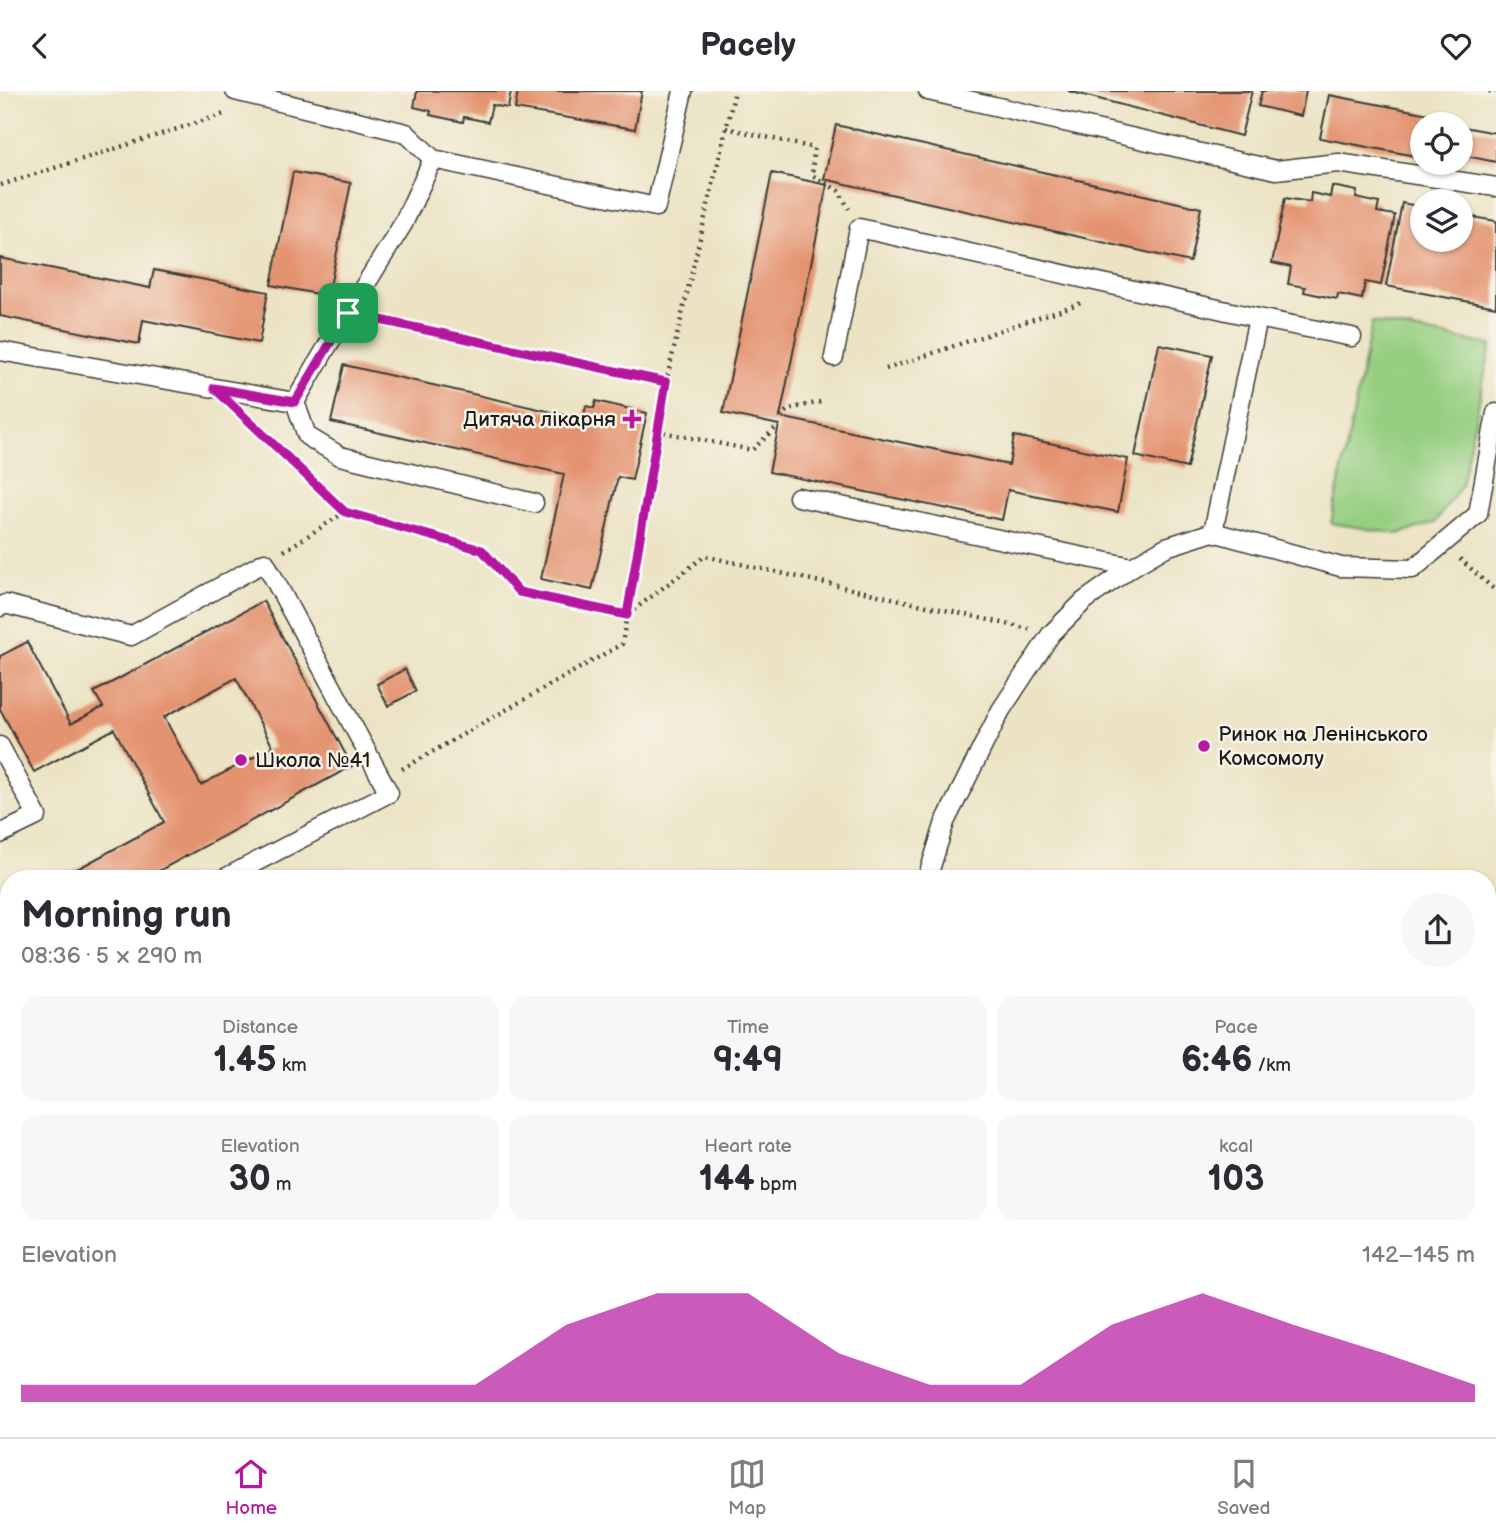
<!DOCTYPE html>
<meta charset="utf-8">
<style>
:root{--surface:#fff;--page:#f7f7f7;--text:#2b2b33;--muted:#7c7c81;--line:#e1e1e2;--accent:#b5179e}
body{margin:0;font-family:"Balsamiq Sans",sans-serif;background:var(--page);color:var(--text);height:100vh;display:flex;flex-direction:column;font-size:26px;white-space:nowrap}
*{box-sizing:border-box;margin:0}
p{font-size:23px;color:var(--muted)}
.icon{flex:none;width:38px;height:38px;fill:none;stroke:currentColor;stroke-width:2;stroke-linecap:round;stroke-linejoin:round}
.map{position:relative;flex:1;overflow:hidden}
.details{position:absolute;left:0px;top:779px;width:1496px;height:569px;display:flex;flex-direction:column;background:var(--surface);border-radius:28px 28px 0 0;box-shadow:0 2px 5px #0004}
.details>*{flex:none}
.buttons{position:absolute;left:1410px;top:21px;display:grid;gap:14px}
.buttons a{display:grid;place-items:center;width:63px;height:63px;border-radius:50%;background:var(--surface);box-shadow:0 2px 5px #0004;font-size:35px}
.pin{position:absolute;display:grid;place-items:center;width:60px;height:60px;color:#fff;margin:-30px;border-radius:14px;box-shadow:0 4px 10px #0006}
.round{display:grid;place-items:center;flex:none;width:74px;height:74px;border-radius:37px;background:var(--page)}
.summary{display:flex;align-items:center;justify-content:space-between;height:119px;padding:0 21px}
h1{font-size:38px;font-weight:700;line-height:52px}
.figures{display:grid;grid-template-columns:repeat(3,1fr);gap:10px;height:119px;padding:7px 21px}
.figures div{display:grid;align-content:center;border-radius:18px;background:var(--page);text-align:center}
.figures b{font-size:35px;font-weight:700}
.figures small{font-size:19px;font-weight:400}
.figures p{font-size:19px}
.chart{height:196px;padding:14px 21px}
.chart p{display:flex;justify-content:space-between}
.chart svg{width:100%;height:126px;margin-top:7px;fill:var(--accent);opacity:.7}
header{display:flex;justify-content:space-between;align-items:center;height:91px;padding:0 21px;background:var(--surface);font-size:32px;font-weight:700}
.tabs{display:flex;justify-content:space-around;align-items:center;height:98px;border-top:2px solid var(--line);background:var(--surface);font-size:19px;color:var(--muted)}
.tabs a{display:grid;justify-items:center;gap:4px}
.tabs .on{color:var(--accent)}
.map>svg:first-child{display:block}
.green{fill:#96cf81;stroke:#59764e;stroke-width:2}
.forest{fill:#78b26f;stroke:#4a6746;stroke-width:2}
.building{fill:#e49370;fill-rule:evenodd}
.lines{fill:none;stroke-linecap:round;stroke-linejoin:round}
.lane-casing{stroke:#3b3a35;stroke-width:21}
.path{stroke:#3b3a35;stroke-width:4.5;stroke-dasharray:2 5;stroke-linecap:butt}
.lane{stroke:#fff;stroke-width:18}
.route-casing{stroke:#fff;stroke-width:14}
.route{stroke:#b5179e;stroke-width:9}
.poi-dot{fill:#b5179e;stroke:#f7f3e8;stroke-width:2.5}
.labels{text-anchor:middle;stroke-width:5;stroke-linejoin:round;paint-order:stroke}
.poi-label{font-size:21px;fill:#1c1c1c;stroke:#f7f3e8;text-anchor:start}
</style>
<header><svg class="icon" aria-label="back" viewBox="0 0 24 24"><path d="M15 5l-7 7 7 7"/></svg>Pacely<svg class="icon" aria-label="heart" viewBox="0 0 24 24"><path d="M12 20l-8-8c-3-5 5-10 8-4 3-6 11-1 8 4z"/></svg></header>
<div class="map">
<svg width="1496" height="1346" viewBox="0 0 1496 1346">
<rect width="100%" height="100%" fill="#f7f3e8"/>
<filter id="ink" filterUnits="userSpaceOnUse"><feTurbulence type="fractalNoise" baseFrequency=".0143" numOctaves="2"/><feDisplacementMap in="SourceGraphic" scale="14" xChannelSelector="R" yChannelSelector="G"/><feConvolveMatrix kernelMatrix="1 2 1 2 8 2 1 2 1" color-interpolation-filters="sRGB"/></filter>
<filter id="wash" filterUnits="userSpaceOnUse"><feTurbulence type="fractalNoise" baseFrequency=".00686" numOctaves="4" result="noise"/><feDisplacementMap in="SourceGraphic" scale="28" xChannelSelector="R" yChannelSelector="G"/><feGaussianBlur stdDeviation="1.57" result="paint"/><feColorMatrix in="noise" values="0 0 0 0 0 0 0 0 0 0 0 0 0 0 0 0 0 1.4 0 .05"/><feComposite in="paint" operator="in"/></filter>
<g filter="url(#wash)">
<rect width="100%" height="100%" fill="#ebe3c3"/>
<polygon class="green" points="1372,231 1491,254 1461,395 1435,432 1398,443 1331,432"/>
<polygon class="forest" points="0,1024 9,1027 9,1339 920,1339 942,1346 0,1346"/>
<g id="blocks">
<g class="building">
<polygon points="417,0 511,0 508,17 492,14 488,31 464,26 463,31 430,24 431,20 414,16"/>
<polygon points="518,0 642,0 635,38 515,18"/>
<polygon points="1068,0 1252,0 1241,45"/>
<polygon points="1262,0 1306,0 1301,25 1258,15"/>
<polygon points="1329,4 1429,23 1427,33 1423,33 1423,56 1421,66 1320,47"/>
<polygon points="836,34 1201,117 1190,171 824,88"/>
<polygon points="1464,36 1496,42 1496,71 1461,64 1461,47"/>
<polygon points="293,81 351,92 328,205 271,194"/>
<polygon points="772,82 827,94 780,326 1009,374 1014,345 1128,368 1118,421 1008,399 1002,429 769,381 779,334 723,322"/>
<polygon points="1332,95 1357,100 1356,107 1379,112 1377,121 1395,124 1381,194 1365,191 1362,208 1338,203 1337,208 1304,201 1305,196 1288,193 1291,176 1272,172 1285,107 1310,111 1311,102 1330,106"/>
<polygon points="1402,112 1423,116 1423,149 1461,149 1461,124 1496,130 1496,216 1386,195"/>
<polygon points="0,167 150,197 154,179 268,201 259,252 143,229 139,253 0,225"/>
<polygon points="1159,253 1212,264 1187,377 1135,365"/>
<polygon points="344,274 583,328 586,315 594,317 596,310 647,322 632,389 618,386 592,499 541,488 564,383 331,331"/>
<path d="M263 510 352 675 144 788H59L164 731 114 638 34 681 0 618V565L27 551 71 633 103 616 94 601ZM236 587 273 656 201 694 164 626Z"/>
<polygon points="405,578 416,600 388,615 377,593"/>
</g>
</g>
</g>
<g filter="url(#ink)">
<use href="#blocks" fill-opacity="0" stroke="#3b3a35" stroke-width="2"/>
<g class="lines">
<g class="lane-casing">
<g id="lane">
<polyline points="235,0 406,42 433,68 656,116 683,0"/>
<polyline points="928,0 1276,79 1338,72 1496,96"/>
<polyline points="433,68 403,133 325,259 295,311 307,345 340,365 534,412"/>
<polyline points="1258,227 1352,246"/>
<polyline points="0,260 295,311"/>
<polyline points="834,266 859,137 1258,227 1213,441"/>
<polyline points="798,406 1132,476"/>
<polyline points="0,516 5,513 131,545 265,471 389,702 223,788"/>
<polyline points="0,655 37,725 0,743"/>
<polyline points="927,788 945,731 1001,619 1051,543 1084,510 1132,476 1166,456 1213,441 1341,476 1413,478 1478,423 1496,322"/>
<polyline points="0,816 9,833"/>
<polyline points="0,999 9,1001"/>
</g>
</g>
<g class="path">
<polyline points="1489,0 1496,2"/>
<polyline points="726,37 814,57 812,84 839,100 849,118"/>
<polyline points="1,94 227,22"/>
<polyline points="373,227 666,291"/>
<polyline points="886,278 1081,212"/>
<polyline points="245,326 345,421 482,459 519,501 627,524 705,465 1029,538"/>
<polyline points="780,326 789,318 825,310"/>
<polyline points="657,340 752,359 779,334"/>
<polyline points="284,460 345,421"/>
<polyline points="1460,468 1496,500"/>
<polyline points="402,678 622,553 666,291 735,0"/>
</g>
<use href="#lane" class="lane"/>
</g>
</g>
<g class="lines" filter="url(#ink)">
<g class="route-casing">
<polygon id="route" points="348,222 666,291 627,524 519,501 482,459 345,421 214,297 295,311"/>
</g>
<use href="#route" class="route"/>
</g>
<g class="poi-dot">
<path d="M628.5 317.5h7v7h7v7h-7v7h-7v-7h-7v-7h7z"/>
<circle cx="1204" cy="655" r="7"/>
<circle cx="241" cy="669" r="7"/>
</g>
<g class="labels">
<g class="poi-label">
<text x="616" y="335" text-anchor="end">Дитяча лікарня</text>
<text x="1218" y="650">Ринок на Ленінського<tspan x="1218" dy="24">Комсомолу</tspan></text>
<text x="255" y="676">Школа №41</text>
</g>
</g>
</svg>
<div class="buttons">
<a><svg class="icon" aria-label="locate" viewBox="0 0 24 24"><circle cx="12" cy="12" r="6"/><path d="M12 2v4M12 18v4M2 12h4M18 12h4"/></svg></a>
<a><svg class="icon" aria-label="layers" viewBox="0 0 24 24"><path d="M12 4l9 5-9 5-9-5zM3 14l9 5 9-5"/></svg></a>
</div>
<div class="pin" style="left:348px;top:222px;background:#1e9e55"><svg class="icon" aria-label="arrive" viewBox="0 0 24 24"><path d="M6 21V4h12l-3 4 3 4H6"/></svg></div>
<section class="details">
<div class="summary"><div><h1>Morning run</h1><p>08:36 · 5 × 290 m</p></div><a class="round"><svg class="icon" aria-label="share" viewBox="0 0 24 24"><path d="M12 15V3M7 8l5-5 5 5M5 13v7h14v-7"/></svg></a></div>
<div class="figures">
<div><p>Distance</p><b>1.45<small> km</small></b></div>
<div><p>Time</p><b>9:49</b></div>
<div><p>Pace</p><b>6:46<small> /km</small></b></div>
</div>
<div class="figures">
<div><p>Elevation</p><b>30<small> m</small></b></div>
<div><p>Heart rate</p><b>144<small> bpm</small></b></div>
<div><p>kcal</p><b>103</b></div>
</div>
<div class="chart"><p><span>Elevation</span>142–145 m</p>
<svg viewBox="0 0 160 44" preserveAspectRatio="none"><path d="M0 44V38L10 38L20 38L30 38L40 38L50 38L60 17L70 6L80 6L90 27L100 38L110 38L120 17L130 6L140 17L150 27L160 38V44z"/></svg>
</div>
</section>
</div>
<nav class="tabs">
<a class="on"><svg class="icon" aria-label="home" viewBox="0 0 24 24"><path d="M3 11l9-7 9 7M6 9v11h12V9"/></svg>Home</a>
<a><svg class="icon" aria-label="map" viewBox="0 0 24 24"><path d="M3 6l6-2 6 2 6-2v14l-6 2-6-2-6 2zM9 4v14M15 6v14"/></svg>Map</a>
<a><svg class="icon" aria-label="saved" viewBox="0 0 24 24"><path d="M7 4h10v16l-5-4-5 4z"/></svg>Saved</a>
</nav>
